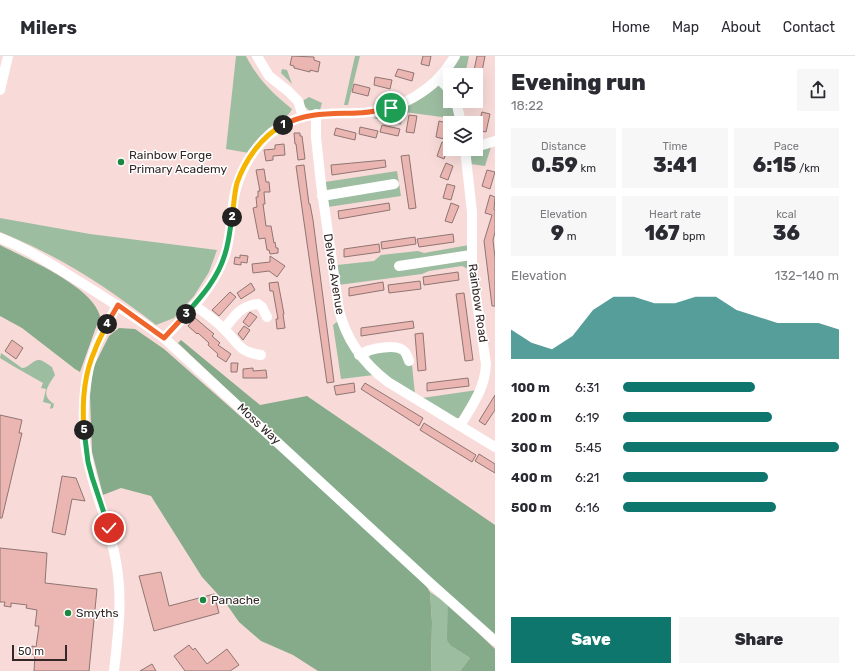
<!DOCTYPE html>
<meta charset="utf-8">
<style>
:root{--surface:#fff;--page:#f7f7f7;--text:#2b2b33;--muted:#7c7c81;--line:#e1e1e2;--accent:#0f766e}
body{margin:0;font-family:Rubik,sans-serif;background:var(--page);color:var(--text);height:100vh;display:flex;flex-direction:column;font-size:15px;white-space:nowrap}
*{box-sizing:border-box;margin:0}
p{font-size:13px;color:var(--muted)}
.icon{flex:none;width:22px;height:22px;fill:none;stroke:currentColor;stroke-width:2;stroke-linecap:round;stroke-linejoin:round}
.map{position:relative;flex:1;overflow:hidden}
.side{display:flex;flex-direction:column;background:var(--surface);width:360px}
.side>*{flex:none}
.fabs{position:absolute;left:443px;top:12px;display:grid;gap:8px}
.fabs a{display:grid;place-items:center;width:40px;height:40px;border-radius:0px;background:var(--surface);box-shadow:0 4px 16px #0002;font-size:20px}
.scale{position:absolute;left:12px;bottom:10px;width:55px;box-sizing:border-box;padding-left:4px;border:2px solid #332827;border-top:0;font-size:11px;line-height:14px;white-space:nowrap;color:#332827;-webkit-text-stroke:3px #fff;paint-order:stroke}
.pin{position:absolute;display:grid;place-items:center;width:34px;height:34px;color:#fff;margin:-17px;border:2px solid #fff;border-radius:50%;box-shadow:0 1px 4px #0007}
.km{position:absolute;width:20px;height:20px;margin:-10px;border-radius:50%;background:#222;color:#fff;font-size:11px;line-height:20px;text-align:center}
.round{display:grid;place-items:center;flex:none;width:42px;height:42px;border-radius:0px;background:var(--page)}
.summary{display:flex;align-items:center;justify-content:space-between;height:68px;padding:0 16px}
h1{font-size:22px;font-weight:800;line-height:30px}
.metrics{display:grid;grid-template-columns:repeat(3,1fr);gap:6px;height:68px;padding:4px 16px}
.metrics div{display:grid;align-content:center;border-radius:0px;background:var(--page);text-align:center}
.metrics b{font-size:20px;font-weight:800}
.metrics small{font-size:11px;font-weight:400}
.metrics p{font-size:11px}
.chart{height:112px;padding:8px 16px}
.chart p{display:flex;justify-content:space-between}
.chart svg{width:100%;height:72px;margin-top:4px;fill:var(--accent);opacity:.7}
.action{display:flex;gap:8px;margin-top:auto;padding:8px 16px}
.action a{flex:1;height:46px;border-radius:0px;background:var(--accent);color:#fff;font-size:16px;font-weight:800;line-height:46px;text-align:center}
.action a+a{background:var(--page);color:var(--text)}
ul{padding:0 16px;list-style:none;font-size:13px}
li{display:grid;grid-template-columns:64px 48px 1fr;align-items:center;height:30px}
li i{height:10px;border-radius:5px;background:var(--accent)}
header{display:flex;align-items:center;gap:24px;box-sizing:border-box;height:56px;padding:0 20px;background:var(--surface);border-bottom:1px solid var(--line)}
header strong{font-size:19px}
nav{display:flex;gap:22px;margin-inline-start:auto;font-size:14px}
main{display:flex;flex:1;min-height:0}
.map>svg:first-child{display:block}
.green{fill:#9dbda1}
.forest{fill:#85ab8b}
.building{fill:#ebb6b1;stroke:#8f7572}
.lines{fill:none;stroke-linecap:round;stroke-linejoin:round}
.minor{stroke:#fff;stroke-width:10}
.split-1-casing{stroke:#fff;stroke-width:8}
.split-2-casing{stroke:#fff;stroke-width:8}
.split-3-casing{stroke:#fff;stroke-width:8}
.split-4-casing{stroke:#fff;stroke-width:8}
.split-5-casing{stroke:#fff;stroke-width:8}
.split-6-casing{stroke:#fff;stroke-width:8}
.split-1{stroke:#f0652b;stroke-width:5}
.split-2{stroke:#f5b400;stroke-width:5}
.split-3{stroke:#22a559;stroke-width:5}
.split-4{stroke:#f0652b;stroke-width:5}
.split-5{stroke:#f5b400;stroke-width:5}
.split-6{stroke:#22a559;stroke-width:5}
.poi-dot{fill:#1b883f;stroke:#fff;stroke-width:1.5}
.labels{text-anchor:middle;stroke-width:3;stroke-linejoin:round;paint-order:stroke}
.poi-label{font-size:12px;fill:#332827;stroke:#fff;text-anchor:start}
.street-label{font-size:12px;fill:#332827;stroke:#fff}
</style>
<header>
<strong>Milers</strong>
<nav><a>Home</a><a>Map</a><a>About</a><a>Contact</a></nav>
</header>
<main>
<div class="map">
<svg width="495" height="615" viewBox="0 0 495 615">
<rect width="100%" height="100%" fill="#f8dbd8"/>
<g class="green">
<path d="M236 0H246C257 22 273 38 292 53 288 62 278 65 270 72 261 79 255 88 249 97L226 93Z"/>
<polygon points="355,0 360,0 348,49 344,49"/>
<path d="M459 0H469L465 19H450V45H452L457 63 404 56 401 69 373 62C399 53 431 43 448 19 452 13 455 6 459 0Z"/>
<polygon points="282,13 287,14 292,28 281,17"/>
<polygon points="309,41 322,47 320,54 310,55 303,49 304,44"/>
<polygon points="491,91 485,110 471,108 470,102 475,95"/>
<polygon points="397,115 401,140 328,151 325,126"/>
<path d="M0 162 90 178 217 194 209 216 194 240 174 262 156 269C120 241 82 215 42 195 29 188 14 182 0 176Z"/>
<polygon points="469,189 468,213 462,210 429,215 422,218 338,229 337,209 374,205 381,199 418,195 424,197"/>
<polygon points="338,265 369,302 370,299 373,297 401,295 408,309 412,309 415,338 382,318 341,323 333,269"/>
<path d="M1 297 22 312C29 312 33 303 40 304 44 305 49 309 52 311L55 319C48 330 40 339 54 348L53 352 50 353 51 348 43 346 46 333 41 332 43 327 13 310 0 302Z"/>
<polygon points="477,334 460,362 455,362 422,342"/>
<polygon points="430,536 448,548 451,590 470,602 460,615 431,615 432,566"/>
</g>
<g class="forest">
<path d="M0 189C27 203 92 230 100 260L80 316 75 313 22 272 0 260Z"/>
<polygon points="119,272 135,273 164,293 298,411 425,528 430,536 432,566 431,615 318,615 293,599 261,585 239,566 225,546 202,521 151,440 121,432 103,439 92,396 90,340 93,312 109,280"/>
<polygon points="181,284 260,349 307,340 495,469 495,581 293,396 178,287"/>
<polygon points="448,548 495,593 495,615 460,615 470,602 451,590 447,584"/>
</g>
<g class="building">
<polygon points="292,0 314,1 314,4 320,6 318,16 310,14 310,16 294,12 294,10 290,9"/>
<polygon points="423,0 431,0 429,10 421,8"/>
<polygon points="477,0 485,0 479,31 476,31 476,19 473,19"/>
<polygon points="398,13 414,17 412,25 395,20"/>
<polygon points="375,21 392,24 390,33 374,29"/>
<polygon points="354,28 370,32 368,40 352,36"/>
<polygon points="463,45 480,45 479,51 463,48"/>
<polygon points="482,56 490,58 486,76 477,74"/>
<polygon points="409,59 417,60 414,77 406,76"/>
<polygon points="439,65 447,67 444,83 436,81"/>
<polygon points="382,69 400,73 398,80 380,76"/>
<polygon points="360,71 378,75 376,82 359,78"/>
<polygon points="336,72 356,77 355,84 334,79"/>
<polygon points="294,77 300,77 300,80 302,80 305,103 298,104 296,88 295,88"/>
<polygon points="442,86 449,89 444,103 437,100"/>
<polygon points="284,88 285,99 273,100 273,104 266,105 264,94 275,93 275,89"/>
<polygon points="409,99 416,152 409,153 401,100"/>
<polygon points="385,104 386,111 332,119 331,109"/>
<polygon points="446,107 453,110 448,124 440,121"/>
<polygon points="304,109 309,148 310,148 313,164 334,326 327,327 296,110"/>
<polygon points="264,113 266,126 269,126 270,136 264,136 265,148 263,148 266,170 271,170 274,187 275,186 276,192 278,192 278,197 270,198 269,194 267,194 265,182 259,183 253,152 257,151 256,141 258,141 258,135 260,135 256,114"/>
<polygon points="487,114 495,116 490,133 482,130"/>
<polygon points="447,128 455,130 451,144 443,142"/>
<polygon points="490,139 495,141 494,154 495,154 495,176 493,184 495,202 495,250 492,250 484,185 492,159 485,157"/>
<polygon points="389,147 390,154 339,163 338,155"/>
<polygon points="451,147 459,150 452,167 445,165"/>
<polygon points="453,178 454,186 419,191 417,183"/>
<polygon points="415,181 416,188 382,193 381,186"/>
<polygon points="379,188 380,196 344,201 344,193"/>
<polygon points="240,199 248,200 247,207 241,206 241,209 234,208 235,201 240,202"/>
<polygon points="270,200 285,210 277,221 269,215 253,217 252,208 270,206"/>
<polygon points="458,216 459,224 424,229 423,221"/>
<polygon points="420,225 421,233 389,237 388,229"/>
<polygon points="278,226 284,258 283,258 285,272 277,273 276,263 278,263 273,235 270,235 269,227"/>
<polygon points="383,226 384,234 349,240 349,232"/>
<polygon points="251,227 255,234 241,243 237,237"/>
<polygon points="230,236 236,241 219,260 212,254"/>
<polygon points="464,237 473,304 465,305 456,238"/>
<polygon points="250,256 257,261 249,271 243,266"/>
<polygon points="195,262 214,278 212,280 220,287 218,289 231,298 226,306 217,300 218,298 208,289 209,287 198,277 197,278 188,270"/>
<polygon points="413,265 414,272 361,280 361,272"/>
<polygon points="244,270 250,274 243,284 238,278"/>
<polygon points="423,277 426,314 418,315 415,278"/>
<polygon points="12,284 23,292 16,303 5,295"/>
<polygon points="231,307 238,307 237,316 231,316"/>
<polygon points="253,312 253,315 266,314 267,322 243,322 243,313"/>
<polygon points="468,322 469,330 427,335 427,327"/>
<polygon points="354,327 355,336 336,339 334,330"/>
<polygon points="365,327 423,362 419,370 361,333"/>
<polygon points="495,339 495,354 485,369 479,365"/>
<polygon points="0,359 22,364 19,377 22,377 2,462 0,462"/>
<polygon points="424,367 476,399 472,406 420,374"/>
<polygon points="479,398 495,408 495,417 475,405"/>
<polygon points="62,420 76,422 85,445 72,443 65,479 52,476"/>
<polygon points="0,492 47,497 45,527 97,533 89,615 34,615 35,599 31,598 32,590 36,591 39,570 35,570 37,554 26,552 27,549 11,547 11,551 4,550 5,546 0,546"/>
<polygon points="161,516 169,550 214,538 219,557 154,575 139,520"/>
<polygon points="189,589 193,594 195,592 207,608 227,593 239,609 230,615 185,615 174,600"/>
<polygon points="152,608 156,615 140,615"/>
</g>
<g class="lines">
<g class="minor">
<polyline points="257,0 269,20 288,35 298,45 303,60"/>
<polyline points="439,23 450,34"/>
<polyline points="0,34 8,0"/>
<polyline points="456,45 461,67"/>
<path d="M316 58V81L321 128 339 254C346 284 363 307 388 326L495 391"/>
<polyline points="476,91 495,85"/>
<polyline points="322,140 394,128"/>
<path d="M0 182C28 193 54 210 80 226 109 244 137 262 164 282L430 527 495 585"/>
<polyline points="399,210 471,199"/>
<path d="M194 249C204 256 215 264 224 273 238 286 238 296 261 299"/>
<path d="M224 273C234 261 241 249 258 248L262 251 267 261"/>
<path d="M164 282C188 258 214 231 225 199 231 180 231 161 234 142 238 118 252 93 271 77 299 55 324 58 357 57 398 56 435 35 455 0"/>
<path d="M359 299C369 293 397 286 405 296 407 299 408 302 409 305"/>
<path d="M460 370C472 349 485 333 486 308L472 213V156L465 93"/>
<path d="M114 615C118 579 123 542 116 506 111 476 100 450 92 421 81 383 80 333 94 295 100 279 110 264 117 249"/>
</g>
</g>
<g class="lines">
<g class="split-1-casing">
<path id="split-1" d="M283 69C307 56 331 58 357 57 369 57 380 54 391 52"/>
</g>
<g class="split-2-casing">
<path id="split-2" d="M232 161C234 150 234 138 237 127 245 104 262 80 283 69"/>
</g>
<g class="split-3-casing">
<path id="split-3" d="M186 258C202 240 218 222 225 198 229 186 230 173 232 161"/>
</g>
<g class="split-4-casing">
<polyline id="split-4" points="107,268 118,249 164,282 186,258"/>
</g>
<g class="split-5-casing">
<path id="split-5" d="M84 374C82 348 84 318 95 294 98 285 103 277 107 268"/>
</g>
<g class="split-6-casing">
<polyline id="split-6" points="84,374 88,406 92,421 109,472"/>
</g>
<use href="#split-1" class="split-1"/>
<use href="#split-2" class="split-2"/>
<use href="#split-3" class="split-3"/>
<use href="#split-4" class="split-4"/>
<use href="#split-5" class="split-5"/>
<use href="#split-6" class="split-6"/>
</g>
<g class="poi-dot">
<circle cx="121" cy="106" r="4"/>
<circle cx="203" cy="544" r="4"/>
<circle cx="68" cy="557" r="4"/>
</g>
<g class="labels">
<g class="poi-label">
<text x="129" y="103">Rainbow Forge<tspan x="129" dy="14">Primary Academy</tspan></text>
<text x="211" y="548">Panache</text>
<text x="76" y="561">Smyths</text>
</g>
<g class="street-label">
<text transform="translate(334 218) rotate(81)" y="4">Delves Avenue</text>
<text transform="translate(478 247) rotate(82)" y="4">Rainbow Road</text>
<text transform="translate(259 368) rotate(43)" y="4">Moss Way</text>
</g>
</g>
</svg>
<div class="fabs">
<a><svg class="icon" aria-label="locate" viewBox="0 0 24 24"><circle cx="12" cy="12" r="6"/><path d="M12 2v4M12 18v4M2 12h4M18 12h4"/></svg></a>
<a><svg class="icon" aria-label="layers" viewBox="0 0 24 24"><path d="M12 4l9 5-9 5-9-5zM3 14l9 5 9-5"/></svg></a>
</div>
<div class="scale">50 m</div>
<div class="pin" style="left:391px;top:52px;background:#1e9e55"><svg class="icon" aria-label="arrive" viewBox="0 0 24 24"><path d="M6 21V4h12l-3 4 3 4H6"/></svg></div>
<div class="pin" style="left:109px;top:472px;background:#d93025"><svg class="icon" aria-label="check" viewBox="0 0 24 24"><path d="M5 12l5 5 9-10"/></svg></div>
<b class="km" style="left:283px;top:69px">1</b>
<b class="km" style="left:232px;top:161px">2</b>
<b class="km" style="left:186px;top:258px">3</b>
<b class="km" style="left:107px;top:268px">4</b>
<b class="km" style="left:84px;top:374px">5</b>
</div>
<section class="side">
<div class="summary"><div><h1>Evening run</h1><p>18:22</p></div><a class="round"><svg class="icon" aria-label="share" viewBox="0 0 24 24"><path d="M12 15V3M7 8l5-5 5 5M5 13v7h14v-7"/></svg></a></div>
<div class="metrics">
<div><p>Distance</p><b>0.59<small> km</small></b></div>
<div><p>Time</p><b>3:41</b></div>
<div><p>Pace</p><b>6:15<small> /km</small></b></div>
</div>
<div class="metrics">
<div><p>Elevation</p><b>9<small> m</small></b></div>
<div><p>Heart rate</p><b>167<small> bpm</small></b></div>
<div><p>kcal</p><b>36</b></div>
</div>
<div class="chart"><p><span>Elevation</span>132–140 m</p>
<svg viewBox="0 0 160 44" preserveAspectRatio="none"><path d="M0 44V26L10 34L20 38L30 30L40 14L50 6L60 6L70 10L80 10L90 6L100 6L110 14L120 18L130 22L140 22L150 22L160 26V44z"/></svg>
</div>
<ul>
<li><b>100 m</b>6:31<i style="width:61%"></i></li>
<li><b>200 m</b>6:19<i style="width:69%"></i></li>
<li><b>300 m</b>5:45<i style="width:100%"></i></li>
<li><b>400 m</b>6:21<i style="width:67%"></i></li>
<li><b>500 m</b>6:16<i style="width:71%"></i></li>
</ul>
<div class="action"><a>Save</a><a>Share</a></div>
</section>
</main>
